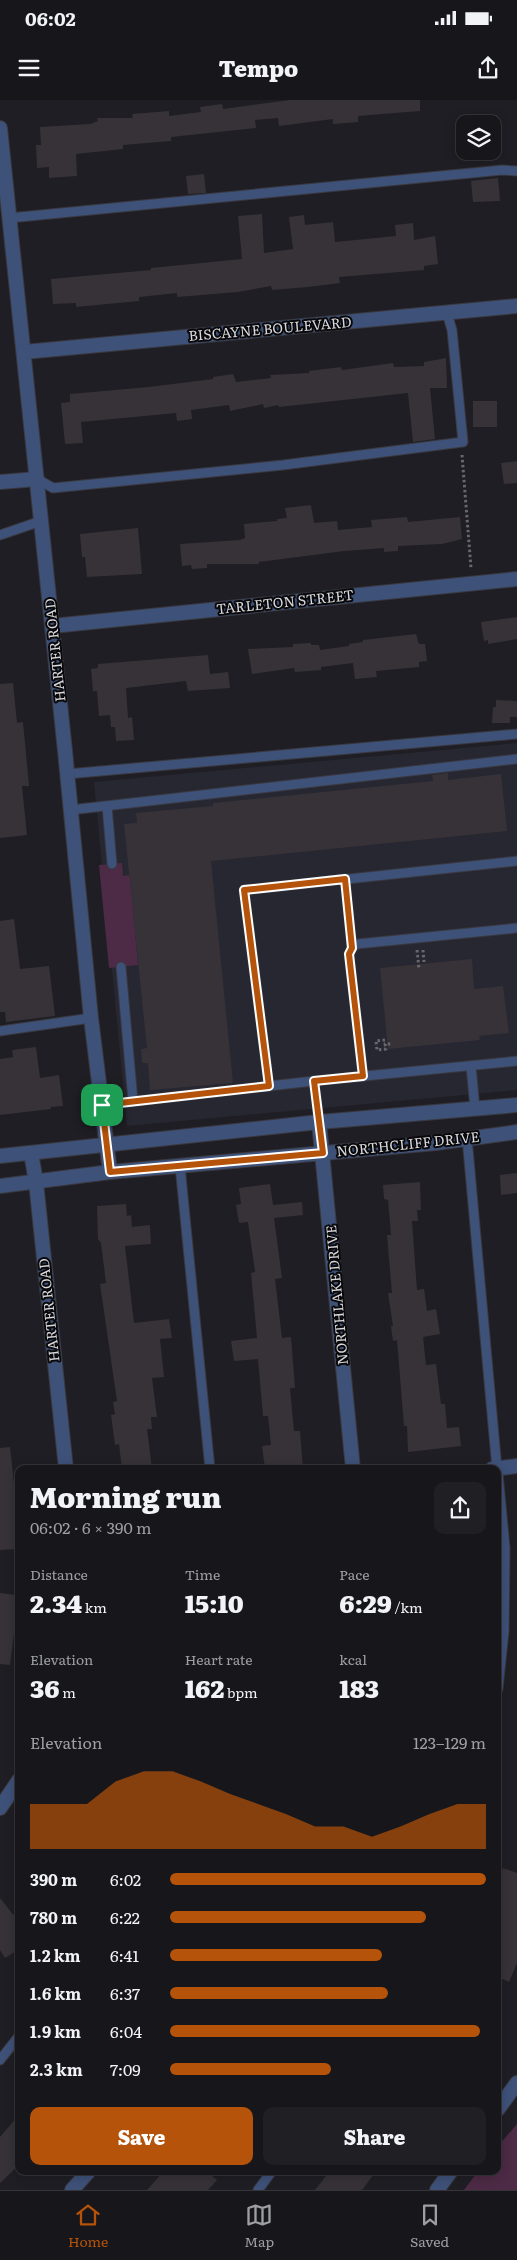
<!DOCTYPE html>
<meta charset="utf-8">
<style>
:root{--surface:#17161b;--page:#201f24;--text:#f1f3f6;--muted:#9e9fa3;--line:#36353a;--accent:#b45309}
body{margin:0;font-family:Literata,serif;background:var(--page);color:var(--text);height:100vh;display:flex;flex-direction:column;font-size:19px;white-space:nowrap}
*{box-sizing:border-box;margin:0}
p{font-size:16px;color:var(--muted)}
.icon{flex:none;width:28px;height:28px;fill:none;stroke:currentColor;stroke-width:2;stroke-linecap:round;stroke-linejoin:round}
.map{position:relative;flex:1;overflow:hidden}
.sheet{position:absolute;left:15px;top:1365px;width:486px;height:710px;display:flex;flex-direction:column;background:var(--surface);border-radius:10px;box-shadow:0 2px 12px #0003,0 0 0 1px var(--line)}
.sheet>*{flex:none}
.buttons{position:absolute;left:456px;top:15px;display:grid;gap:10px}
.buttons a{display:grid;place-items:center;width:45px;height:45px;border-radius:10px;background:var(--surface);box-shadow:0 2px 12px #0003,0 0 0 1px var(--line);font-size:25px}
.pin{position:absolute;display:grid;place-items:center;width:42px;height:42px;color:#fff;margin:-21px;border-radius:10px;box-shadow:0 2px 8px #0006}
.round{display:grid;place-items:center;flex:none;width:52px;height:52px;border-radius:10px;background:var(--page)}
.summary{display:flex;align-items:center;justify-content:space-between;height:85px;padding:0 15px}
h1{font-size:28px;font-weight:800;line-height:38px}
.stats{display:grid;grid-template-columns:repeat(3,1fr);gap:8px;height:85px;padding:5px 15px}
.stats div{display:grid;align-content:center}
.stats b{font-size:25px;font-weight:800}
.stats small{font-size:14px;font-weight:400}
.stats p{font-size:14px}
.chart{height:140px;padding:10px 15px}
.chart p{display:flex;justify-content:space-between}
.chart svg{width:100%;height:90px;margin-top:5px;fill:var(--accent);opacity:.7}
.button{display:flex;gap:10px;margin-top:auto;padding:10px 15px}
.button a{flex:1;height:58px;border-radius:10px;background:var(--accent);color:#fff;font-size:20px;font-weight:800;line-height:58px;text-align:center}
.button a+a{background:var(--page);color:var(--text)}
ul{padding:0 15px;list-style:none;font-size:16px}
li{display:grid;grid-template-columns:80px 60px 1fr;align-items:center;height:38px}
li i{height:12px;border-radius:6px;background:var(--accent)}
.status{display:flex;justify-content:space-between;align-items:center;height:35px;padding:0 25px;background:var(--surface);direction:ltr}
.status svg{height:14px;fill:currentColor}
header{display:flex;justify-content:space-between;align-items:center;height:65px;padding:0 15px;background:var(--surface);font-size:22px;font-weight:800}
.tab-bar{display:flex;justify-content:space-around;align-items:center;height:70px;border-top:1px solid var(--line);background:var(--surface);font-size:14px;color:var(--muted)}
.tab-bar a{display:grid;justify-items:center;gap:2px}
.tab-bar .current{color:var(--accent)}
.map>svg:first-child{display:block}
.built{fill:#272732}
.green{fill:#4d2a45}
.building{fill:#363238}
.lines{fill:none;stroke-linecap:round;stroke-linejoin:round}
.service-casing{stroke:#39383e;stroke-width:11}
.minor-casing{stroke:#39383e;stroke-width:16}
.tertiary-casing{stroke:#39383e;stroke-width:16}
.path{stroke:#67676c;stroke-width:3;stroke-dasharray:2.5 2.5;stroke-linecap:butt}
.service{stroke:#3e5178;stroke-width:9}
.minor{stroke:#3e5178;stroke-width:14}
.tertiary{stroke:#3e5178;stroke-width:14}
.route-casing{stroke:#fff;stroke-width:10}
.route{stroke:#b45309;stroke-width:6}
.labels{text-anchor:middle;stroke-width:4;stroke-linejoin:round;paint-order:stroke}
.street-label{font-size:14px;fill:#d9d9dd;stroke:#09090b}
</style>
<div class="status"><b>06:02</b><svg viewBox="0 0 49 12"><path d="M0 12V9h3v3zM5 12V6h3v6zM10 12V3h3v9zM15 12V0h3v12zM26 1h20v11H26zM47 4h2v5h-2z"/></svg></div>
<header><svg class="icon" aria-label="menu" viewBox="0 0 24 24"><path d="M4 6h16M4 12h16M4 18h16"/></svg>Tempo<svg class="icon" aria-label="share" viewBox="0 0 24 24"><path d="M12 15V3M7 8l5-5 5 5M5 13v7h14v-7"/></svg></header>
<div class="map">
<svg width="517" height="2090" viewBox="0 0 517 2090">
<rect width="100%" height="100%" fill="#1f1e24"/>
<polygon class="built" points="517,643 517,990 127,1026 94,682"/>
<g class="green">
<polygon points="122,763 123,776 130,775 138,865 109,868 99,765"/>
<polygon points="517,2024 517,2090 464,2090 478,2071 498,2071 498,2046"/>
</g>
<g class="building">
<polygon points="290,0 420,0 420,11 358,16 358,22 333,24 333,19 279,26 278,18 255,20 256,28 171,37 171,41 123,45 123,49 76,54 77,76 49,78 49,67 37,68 36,45 41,45 40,27 90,24 98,21 97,18 133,18 132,14 169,11 169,16 201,12 200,7 222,4 223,9"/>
<polygon points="204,74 206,93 188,94 186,76"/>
<polygon points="498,78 500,101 473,102 471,81"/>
<polygon points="262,114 264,153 293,149 289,117 304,115 305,125 333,122 335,142 396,136 395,125 413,123 414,140 435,136 438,164 424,166 424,170 339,177 340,183 308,187 272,190 271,186 238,192 177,197 177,193 139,197 139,201 76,207 76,203 53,204 51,179 151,170 151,168 242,159 238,116"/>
<polygon points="446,258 447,288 430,288 435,339 413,342 408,293 279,307 278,305 264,308 263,304 230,311 229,305 191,310 192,319 177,321 176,313 81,322 83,343 65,344 61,303 70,302 70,294 149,287 213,279 213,277 233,274 236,282 271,278 270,275 309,273 309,271 341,267 342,270 393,263 394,267 424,266 424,262"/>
<rect x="473" y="301" width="24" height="26"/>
<polygon points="517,361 517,383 504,384 501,363"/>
<polygon points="311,405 314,423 337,421 338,430 372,427 371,420 407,417 408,422 460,417 462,439 442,444 398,446 398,451 384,452 384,448 344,451 259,462 259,464 207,464 207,468 192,469 191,465 182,466 180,444 240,440 245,438 244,424 277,421 277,419 287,418 285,408"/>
<polygon points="138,428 142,474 87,477 85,457 82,457 80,434"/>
<polygon points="517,517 517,539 488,544 488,540 484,541 481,522"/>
<polygon points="416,534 419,544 425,544 427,561 419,562 419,567 376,571 377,577 355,579 353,563 321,567 321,570 295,572 294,568 252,574 248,549 293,547 293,544 311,543 311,545 319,545 320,550 349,546 349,544 363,542 363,540"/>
<polygon points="208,555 210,574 228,572 230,588 188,591 186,581 126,588 128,618 132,617 134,640 116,641 115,627 111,627 110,615 99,616 97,591 93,591 91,569 98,568 98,564"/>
<polygon points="13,583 17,623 23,622 29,686 22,686 27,735 0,738 0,584"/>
<polygon points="496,600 517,601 517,617 510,617 510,623 492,623 493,607 496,607"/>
<polygon points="448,673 448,680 501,674 507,731 211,761 233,983 150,990 148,963 142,963 141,949 147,948 124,724 137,723 136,713 213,706 213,703 433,681 432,675"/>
<polygon points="14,819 20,869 49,866 55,916 6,922 5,912 0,912 0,821"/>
<polygon points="472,859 474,889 503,886 509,933 479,936 480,940 388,949 380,868"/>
<polygon points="36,947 40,978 59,975 63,1006 51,1007 51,1009 0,1015 0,959 13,957 12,950"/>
<polygon points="517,1073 517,1093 501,1095 500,1075"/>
<polygon points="420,1082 421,1110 417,1110 418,1121 412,1121 417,1190 424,1189 427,1211 436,1209 440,1234 423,1237 426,1265 436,1264 441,1304 445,1304 447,1328 459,1327 461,1346 408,1352 407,1326 404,1326 397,1240 393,1241 391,1226 393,1226 388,1193 392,1193 387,1135 391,1135 388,1100 384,1099 383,1085"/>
<polygon points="270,1084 273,1105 302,1102 303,1115 274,1118 282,1178 275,1179 282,1238 291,1237 295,1288 290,1288 294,1331 300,1331 303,1369 265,1369 262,1346 271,1345 268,1316 263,1316 258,1259 234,1261 231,1241 257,1238 251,1173 255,1172 248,1122 239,1123 236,1105 241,1104 239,1088"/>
<polygon points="126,1104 127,1116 131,1115 132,1127 150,1125 151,1144 125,1146 134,1223 169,1219 172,1238 160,1239 164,1277 152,1278 157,1317 151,1317 152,1329 147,1329 152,1369 122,1369 119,1344 115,1345 111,1315 115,1314 113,1302 117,1301 100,1184 106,1183 101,1143 98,1139 97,1106"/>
<polygon points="10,1347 17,1411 17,1449 0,1450 0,1348"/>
<polygon points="0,1493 16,1495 15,1502 18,1502 10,1565 0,1564"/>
<polygon points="503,1768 517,1773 517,1863 509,1882 498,1877 498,1784"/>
<polygon points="0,1798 19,1822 19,1849 5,1858 0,1850"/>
<polygon points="19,2015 19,2065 0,2083 0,2037"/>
<polygon points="164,2071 206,2071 217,2080 208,2090 147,2090"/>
<polygon points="330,2071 376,2071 362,2090 315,2090"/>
</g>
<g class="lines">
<g class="service-casing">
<g id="service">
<polyline points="9,118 502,70 517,71"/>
<polyline points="37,379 53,388 283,365 463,342 452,230 447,213"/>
<polyline points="0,435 41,421"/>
<polyline points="67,674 517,634"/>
<polyline points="107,706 112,764"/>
<polyline points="70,710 517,659"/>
<polyline points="345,779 352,848"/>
<polyline points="121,867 133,1001"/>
<polyline points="0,931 91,918"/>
<polyline points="471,966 475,1009"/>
<polyline points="363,976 349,854 352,848 357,844 517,828"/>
<polyline points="314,981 517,961"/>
<polyline points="102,1005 269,986"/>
<polyline points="319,1022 314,981 269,986 244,790 517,761"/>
<polyline points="467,1038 497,1369"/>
<polyline points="180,1066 210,1369"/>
<polyline points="498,1373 505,1448 504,1531 498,1589"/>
<polyline points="0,1960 19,1936"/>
<polyline points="258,2090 272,2071"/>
</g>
</g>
<g class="minor-casing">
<g id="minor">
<polyline points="0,28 65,651 91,918 110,1072"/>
<polyline points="24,252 517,206"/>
<polyline points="0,382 37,379"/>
<polyline points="52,526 517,479"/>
<polyline points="319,1022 353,1369"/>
<polyline points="31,1053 36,1082 66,1369"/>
<polyline points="492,1369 517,1366"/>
<polyline points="0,1708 19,1680"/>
<polyline points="498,2009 517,1983"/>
<polyline points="72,2090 89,2071"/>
<polyline points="437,2090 451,2071"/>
</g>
</g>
<g class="tertiary-casing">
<g id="tertiary">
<polyline points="0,1056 319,1022 517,1005"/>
<polyline points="0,1086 110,1072 436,1043 517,1032"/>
</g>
</g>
<g class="path">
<polyline points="462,355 471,468"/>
<polyline points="417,850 419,869"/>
<polyline points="423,850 424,862"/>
<polyline points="385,940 376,941 377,950 386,949 385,944 392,944"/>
</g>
<use href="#service" class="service"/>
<use href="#minor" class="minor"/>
<use href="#tertiary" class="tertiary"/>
</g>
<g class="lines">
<g class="route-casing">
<polygon id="route" points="345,779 352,848 349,854 363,976 314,981 323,1053 110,1072 102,1005 269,986 244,790"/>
</g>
<use href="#route" class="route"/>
</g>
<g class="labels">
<g class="street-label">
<text transform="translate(270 229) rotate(-5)" y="5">BISCAYNE BOULEVARD</text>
<text transform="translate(285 502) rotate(-6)" y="5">TARLETON STREET</text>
<text transform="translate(55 550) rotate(-96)" y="5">HARTER ROAD</text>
<text transform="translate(408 1044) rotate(-6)" y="5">NORTHCLIFF DRIVE</text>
<text transform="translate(337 1195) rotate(-95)" y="5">NORTHLAKE DRIVE</text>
<text transform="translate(49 1210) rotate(-96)" y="5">HARTER ROAD</text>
</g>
</g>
</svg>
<div class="buttons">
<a><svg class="icon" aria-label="layers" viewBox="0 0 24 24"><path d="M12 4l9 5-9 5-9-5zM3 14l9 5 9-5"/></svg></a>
</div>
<div class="pin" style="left:102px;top:1005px;background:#1e9e55"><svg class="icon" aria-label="arrive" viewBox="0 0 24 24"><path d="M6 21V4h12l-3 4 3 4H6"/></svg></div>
<section class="sheet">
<div class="summary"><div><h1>Morning run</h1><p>06:02 · 6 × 390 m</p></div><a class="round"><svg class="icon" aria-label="share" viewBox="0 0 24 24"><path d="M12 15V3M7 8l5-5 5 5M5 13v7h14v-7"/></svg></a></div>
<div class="stats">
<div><p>Distance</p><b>2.34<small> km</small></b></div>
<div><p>Time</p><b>15:10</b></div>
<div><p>Pace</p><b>6:29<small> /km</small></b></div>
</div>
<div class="stats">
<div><p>Elevation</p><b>36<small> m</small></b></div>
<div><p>Heart rate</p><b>162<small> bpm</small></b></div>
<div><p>kcal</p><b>183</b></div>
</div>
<div class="chart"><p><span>Elevation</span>123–129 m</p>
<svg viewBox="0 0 160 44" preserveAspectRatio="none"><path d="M0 44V22L10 22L20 22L30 11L40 6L50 6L60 11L70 17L80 22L90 27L100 33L110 33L120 38L130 33L140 27L150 22L160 22V44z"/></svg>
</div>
<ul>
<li><b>390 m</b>6:02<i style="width:100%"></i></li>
<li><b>780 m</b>6:22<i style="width:81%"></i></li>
<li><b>1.2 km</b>6:41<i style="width:67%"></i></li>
<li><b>1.6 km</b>6:37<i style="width:69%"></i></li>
<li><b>1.9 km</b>6:04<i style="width:98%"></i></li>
<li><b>2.3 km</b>7:09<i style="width:51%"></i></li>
</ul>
<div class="button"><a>Save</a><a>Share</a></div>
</section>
</div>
<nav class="tab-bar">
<a class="current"><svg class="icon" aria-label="home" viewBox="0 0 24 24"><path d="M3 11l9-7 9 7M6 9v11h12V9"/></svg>Home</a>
<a><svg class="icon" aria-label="map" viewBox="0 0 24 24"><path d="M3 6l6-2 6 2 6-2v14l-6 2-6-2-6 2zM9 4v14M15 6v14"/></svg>Map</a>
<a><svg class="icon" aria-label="saved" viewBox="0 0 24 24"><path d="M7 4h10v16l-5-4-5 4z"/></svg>Saved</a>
</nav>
